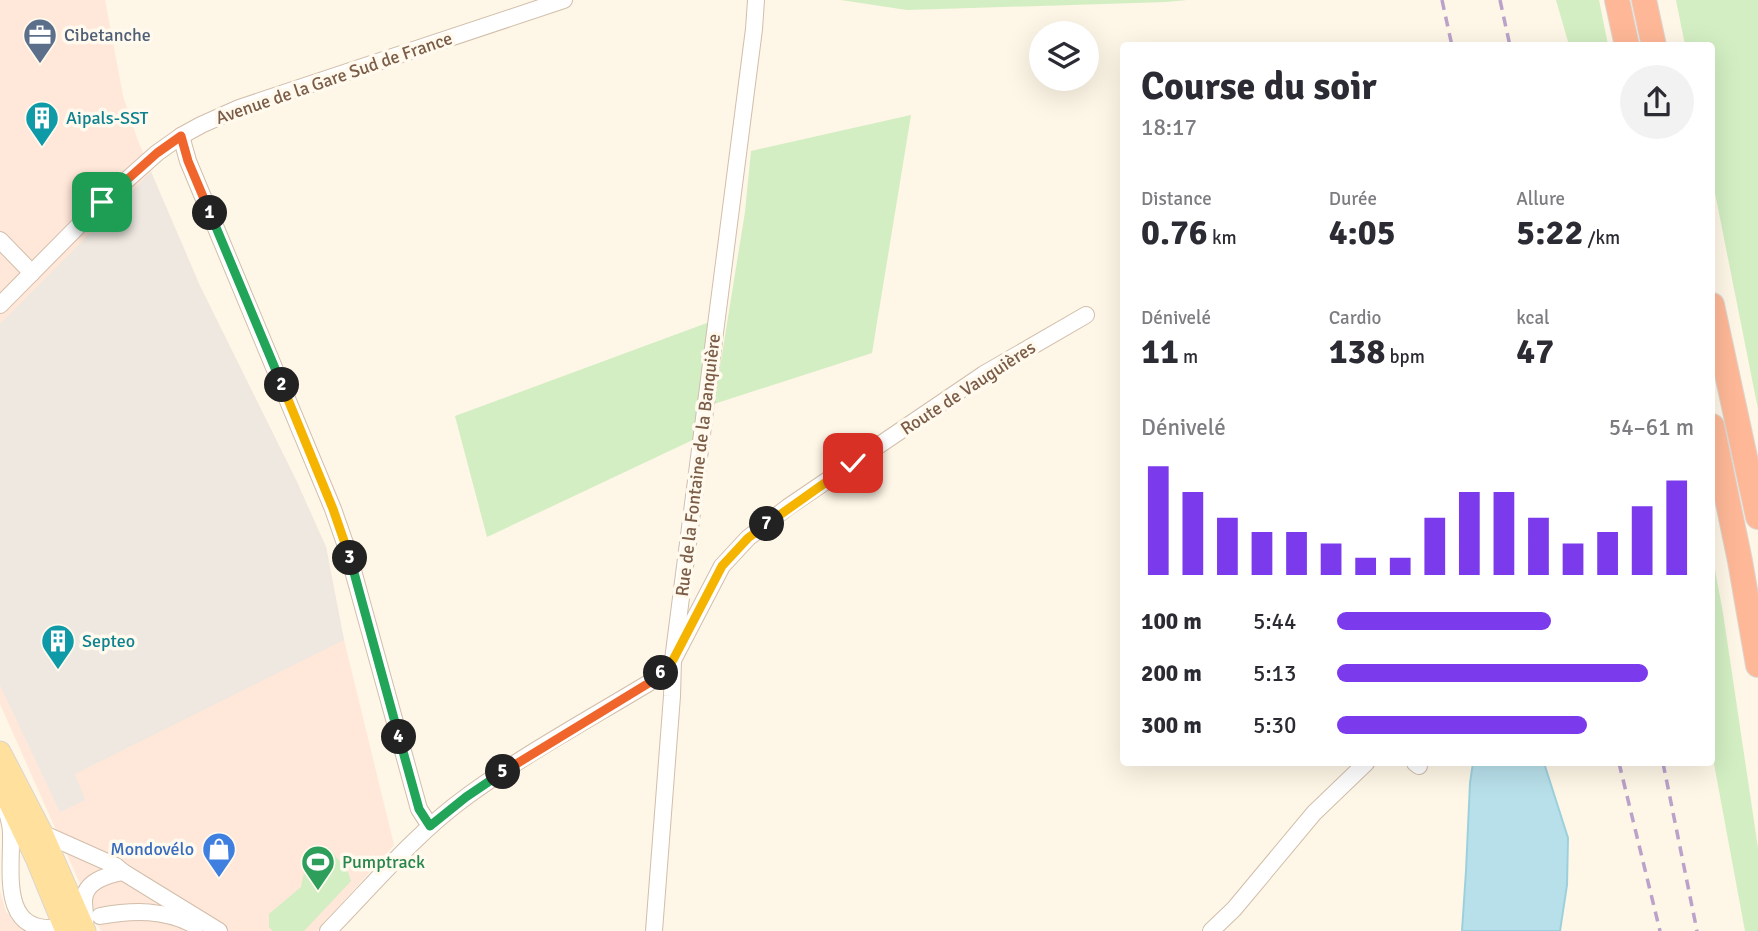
<!DOCTYPE html>
<html lang="fr">
<meta charset="utf-8">
<style>
:root{--surface:#fff;--page:#f2f2f3;--text:#2b2b33;--muted:#7c7c81;--accent:#7c3aed}
body{margin:0;font-family:Signika,sans-serif;background:var(--page);color:var(--text);height:100vh;display:flex;flex-direction:column;font-size:26px;white-space:nowrap}
*{box-sizing:border-box;margin:0}
p{font-size:23px;color:var(--muted)}
.icon{flex:none;width:38px;height:38px;fill:none;stroke:currentColor;stroke-width:2;stroke-linecap:round;stroke-linejoin:round}
.map{position:relative;flex:1;overflow:hidden}
.details{position:absolute;left:1120px;top:42px;width:595px;height:724px;display:flex;flex-direction:column;background:var(--surface);border-radius:7px;box-shadow:0 7px 28px #0002}
.details>*{flex:none}
.controls{position:absolute;left:1029px;top:21px;display:grid;gap:14px}
.controls a{display:grid;place-items:center;width:70px;height:70px;border-radius:50%;background:var(--surface);box-shadow:0 7px 28px #0002;font-size:35px}
.pin{position:absolute;display:grid;place-items:center;width:60px;height:60px;color:#fff;margin:-30px;border-radius:14px;box-shadow:0 4px 10px #0006}
.km{position:absolute;width:35px;height:35px;margin:-18px;border-radius:50%;background:#222;color:#fff;font-size:19px;line-height:35px;text-align:center}
.round{display:grid;place-items:center;flex:none;width:74px;height:74px;border-radius:37px;background:var(--page)}
.summary{display:flex;align-items:center;justify-content:space-between;height:119px;padding:0 21px}
h1{font-size:38px;font-weight:800;line-height:52px}
.metrics{display:grid;grid-template-columns:repeat(3,1fr);gap:10px;height:119px;padding:7px 21px}
.metrics div{display:grid;align-content:center}
.metrics b{font-size:35px;font-weight:800}
.metrics small{font-size:19px;font-weight:400}
.metrics p{font-size:19px}
.chart{height:196px;padding:14px 21px}
.chart p{display:flex;justify-content:space-between}
.chart svg{width:100%;height:126px;margin-top:7px;stroke:var(--accent);stroke-width:6}
ul{padding:0 21px;list-style:none;font-size:23px}
li{display:grid;grid-template-columns:112px 84px 1fr;align-items:center;height:52px}
li i{height:18px;border-radius:9px;background:var(--accent)}
.map>svg:first-child{display:block}
.commercial{fill:#ffe7d9}
.industrial{fill:#eee8e0}
.green{fill:#d2eec2}
.water{fill:#b8e0eb;stroke:#9dd0dd;stroke-width:2}
.lines{fill:none;stroke-linecap:round;stroke-linejoin:round}
.minor-casing{stroke:#d2beaa;stroke-width:18}
.major-casing{stroke:#ddd5cf;stroke-width:23}
.highway-casing{stroke:#ddd5cf;stroke-width:26}
.minor{stroke:#fff;stroke-width:16}
.major{stroke:#ffe09c;stroke-width:21}
.highway{stroke:#feb897;stroke-width:24}
.rail{stroke:#baa2ca;stroke-width:3.5;stroke-dasharray:10 7;stroke-linecap:butt}
.split-1-casing{stroke:#fff;stroke-width:14}
.split-2-casing{stroke:#fff;stroke-width:14}
.split-3-casing{stroke:#fff;stroke-width:14}
.split-4-casing{stroke:#fff;stroke-width:14}
.split-5-casing{stroke:#fff;stroke-width:14}
.split-6-casing{stroke:#fff;stroke-width:14}
.split-7-casing{stroke:#fff;stroke-width:14}
.split-8-casing{stroke:#fff;stroke-width:14}
.split-1{stroke:#f0652b;stroke-width:9}
.split-2{stroke:#22a559;stroke-width:9}
.split-3{stroke:#f5b400;stroke-width:9}
.split-4{stroke:#22a559;stroke-width:9}
.split-5{stroke:#22a559;stroke-width:9}
.split-6{stroke:#f0652b;stroke-width:9}
.split-7{stroke:#f5b400;stroke-width:9}
.split-8{stroke:#f5b400;stroke-width:9}
.labels{text-anchor:middle;stroke-width:7;stroke-linejoin:round;paint-order:stroke}
.service-label{font-size:18px;fill:#4e5e75;stroke:#fff9ee;text-anchor:start}
.street-label{font-size:18px;fill:#7b5d47;stroke:#fff9ee}
.culture-label{font-size:18px;fill:#0d838f;stroke:#fff9ee;text-anchor:start}
.shop-label{font-size:18px;fill:#366cbe;stroke:#fff9ee;text-anchor:end}
.leisure-label{font-size:18px;fill:#27864d;stroke:#fff9ee;text-anchor:start}
</style>
<div class="map">
<svg width="1758" height="931" viewBox="0 0 1758 931">
<rect width="100%" height="100%" fill="#fef6e6"/>
<g class="commercial">
<polygon points="0,0 105,0 123,96 138,141 200,286 296,480 326,547 344,640 394,845 317,931 101,931 0,704"/>
<polygon points="0,891 6,912 32,931 0,931"/>
</g>
<polygon class="industrial" points="151,172 200,286 296,480 326,547 344,640 75,774 85,800 60,812 0,685 0,324"/>
<g class="green">
<polygon points="841,0 1187,0 1166,2 907,10"/>
<polygon points="1556,0 1599,0 1608,45 1569,45"/>
<polygon points="1676,0 1758,0 1758,409 1712,178 1712,46 1685,45"/>
<polygon points="911,115 872,353 714,404 745,212 751,151"/>
<polygon points="715,320 699,437 487,537 455,416"/>
<polygon points="1712,554 1723,613 1758,848 1758,931 1745,931 1712,753"/>
<polygon points="317,848 329,848 348,872 351,881 304,931 273,931 269,927 269,914 301,887 307,856"/>
</g>
<polygon class="water" points="1473,763 1544,763 1568,838 1567,885 1560,931 1462,931 1466,871 1470,783"/>
<g class="lines">
<g class="minor-casing">
<g id="minor">
<polyline points="181,136 188,161 333,509 347,549 419,809 430,826"/>
<polyline points="0,240 32,273"/>
<polyline points="0,305 102,202 157,153 181,136 201,125 239,108 564,0"/>
<polyline points="1415,763 1419,766"/>
<path d="M7 812C9 819 11 826 11 833 12 872 0 931 54 928"/>
<polyline points="42,833 116,866 123,872 219,931"/>
<path d="M100 916C133 910 165 909 196 926"/>
<path d="M85 924C86 916 84 909 84 901 84 881 108 875 123 872"/>
<path d="M328 931C372 886 415 834 466 797 526 753 593 717 657 678L673 660 722 566 748 538 788 507 984 374 1086 315"/>
<polyline points="654,931 672,696 673,660 754,29 756,0"/>
<polyline points="1211,931 1234,909 1314,813 1366,763"/>
</g>
</g>
<g class="major-casing">
<g id="major">
<polyline points="0,752 42,833 85,931"/>
<polyline points="0,783 36,858 66,931"/>
</g>
</g>
<g class="highway-casing">
<g id="highway">
<polyline points="1617,0 1627,46"/>
<polyline points="1644,0 1654,46"/>
<polyline points="1712,305 1758,517"/>
<polyline points="1712,426 1740,561 1758,665"/>
</g>
</g>
<use href="#minor" class="minor"/>
<use href="#major" class="major"/>
<use href="#highway" class="highway"/>
<g class="rail">
<polyline points="1442,0 1452,46"/>
<polyline points="1500,0 1510,46"/>
<polyline points="1619,763 1660,931"/>
<polyline points="1663,763 1697,931"/>
</g>
</g>
<g class="lines">
<g class="split-1-casing">
<polyline id="split-1" points="102,202 157,153 181,136 188,161 210,213"/>
</g>
<g class="split-2-casing">
<polyline id="split-2" points="210,213 282,385"/>
</g>
<g class="split-3-casing">
<polyline id="split-3" points="282,385 333,509 350,558"/>
</g>
<g class="split-4-casing">
<polyline id="split-4" points="350,558 399,737"/>
</g>
<g class="split-5-casing">
<polyline id="split-5" points="399,737 419,809 430,826 466,797 503,772"/>
</g>
<g class="split-6-casing">
<polyline id="split-6" points="503,772 657,678 661,673"/>
</g>
<g class="split-7-casing">
<polyline id="split-7" points="661,673 673,660 722,566 748,538 767,524"/>
</g>
<g class="split-8-casing">
<polyline id="split-8" points="767,524 853,463"/>
</g>
<use href="#split-1" class="split-1"/>
<use href="#split-2" class="split-2"/>
<use href="#split-3" class="split-3"/>
<use href="#split-4" class="split-4"/>
<use href="#split-5" class="split-5"/>
<use href="#split-6" class="split-6"/>
<use href="#split-7" class="split-7"/>
<use href="#split-8" class="split-8"/>
</g>
<defs>
<g id="office-pin" transform="scale(1.75)"><path d="M0 17L-7.5 6A9.5 9.5 0 1 1 7.5 6Z" fill="#5c6f8a" stroke="#fff9ee"/><path d="M-6-3h4V-5.5h4V-3h4V5H-6ZM-1-4.5V-3h2v-1.5ZM-6 0V1H6V0Z" fill="#fff"/></g>
<g id="building-pin" transform="scale(1.75)"><path d="M0 17L-7.5 6A9.5 9.5 0 1 1 7.5 6Z" fill="#0f9aa8" stroke="#fff9ee"/><path d="M-4-6H4V6H1V3H-1V6H-4ZM-2.5-4.3h1.7v1.8h-1.7ZM.8-4.3h1.7v1.8H.8ZM-2.5-1h1.7V.8h-1.7ZM.8-1h1.7V.8H.8Z" fill="#fff"/></g>
<g id="shop-pin" transform="scale(1.75)"><path d="M0 17L-7.5 6A9.5 9.5 0 1 1 7.5 6Z" fill="#3f7fe0" stroke="#fff9ee"/><path d="M-5-2.5h2.3a2.7 3.5 0 0 1 5.4 0H5L5.5 6h-11ZM-1.5-2.5h3a1.5 2.3 0 0 0-3 0Z" fill="#fff"/></g>
<g id="stadium-pin" transform="scale(1.75)"><path d="M0 17L-7.5 6A9.5 9.5 0 1 1 7.5 6Z" fill="#2e9e5b" stroke="#fff9ee"/><path d="M0-5a6.5 5 0 1 0 0 10a6.5 5 0 1 0 0-10ZM-3.5-1.8h7v3.6h-7Z" fill="#fff"/></g>
</defs>
<g fill-rule="evenodd">
<use href="#office-pin" x="40" y="35"/>
<use href="#building-pin" x="42" y="118"/>
<use href="#building-pin" x="58" y="641"/>
<use href="#shop-pin" x="219" y="849"/>
<use href="#stadium-pin" x="318" y="862"/>
</g>
<g class="labels">
<g class="service-label">
<text x="64" y="41">Cibetanche</text>
</g>
<g class="street-label">
<text transform="translate(334 78) rotate(-19)" y="6">Avenue de la Gare Sud de France</text>
<text transform="translate(968 388) rotate(-33)" y="6">Route de Vauguières</text>
<text transform="translate(698 465) rotate(-83)" y="6">Rue de la Fontaine de la Banquière</text>
</g>
<g class="culture-label">
<text x="66" y="124">Aipals-SST</text>
<text x="82" y="647">Septeo</text>
</g>
<g class="shop-label">
<text x="194" y="855">Mondovélo</text>
</g>
<g class="leisure-label">
<text x="342" y="868">Pumptrack</text>
</g>
</g>
</svg>
<div class="controls">
<a><svg class="icon" aria-label="layers" viewBox="0 0 24 24"><path d="M12 4l9 5-9 5-9-5zM3 14l9 5 9-5"/></svg></a>
</div>
<div class="pin" style="left:102px;top:202px;background:#1e9e55"><svg class="icon" aria-label="arrive" viewBox="0 0 24 24"><path d="M6 21V4h12l-3 4 3 4H6"/></svg></div>
<div class="pin" style="left:853px;top:463px;background:#d93025"><svg class="icon" aria-label="check" viewBox="0 0 24 24"><path d="M5 12l5 5 9-10"/></svg></div>
<b class="km" style="left:210px;top:213px">1</b>
<b class="km" style="left:282px;top:385px">2</b>
<b class="km" style="left:350px;top:558px">3</b>
<b class="km" style="left:399px;top:737px">4</b>
<b class="km" style="left:503px;top:772px">5</b>
<b class="km" style="left:661px;top:673px">6</b>
<b class="km" style="left:767px;top:524px">7</b>
<section class="details">
<div class="summary"><div><h1>Course du soir</h1><p>18:17</p></div><a class="round"><svg class="icon" aria-label="share" viewBox="0 0 24 24"><path d="M12 15V3M7 8l5-5 5 5M5 13v7h14v-7"/></svg></a></div>
<div class="metrics">
<div><p>Distance</p><b>0.76<small> km</small></b></div>
<div><p>Durée</p><b>4:05</b></div>
<div><p>Allure</p><b>5:22<small> /km</small></b></div>
</div>
<div class="metrics">
<div><p>Dénivelé</p><b>11<small> m</small></b></div>
<div><p>Cardio</p><b>138<small> bpm</small></b></div>
<div><p>kcal</p><b>47</b></div>
</div>
<div class="chart"><p><span>Dénivelé</span>54–61 m</p>
<svg viewBox="0 0 160 44" preserveAspectRatio="none"><path d="M5 44V6M15 44V15M25 44V24M35 44V29M45 44V29M55 44V33M65 44V38M75 44V38M85 44V24M95 44V15M105 44V15M115 44V24M125 44V33M135 44V29M145 44V20M155 44V11"/></svg>
</div>
<ul>
<li><b>100 m</b>5:44<i style="width:60%"></i></li>
<li><b>200 m</b>5:13<i style="width:87%"></i></li>
<li><b>300 m</b>5:30<i style="width:70%"></i></li>
</ul>
</section>
</div>
